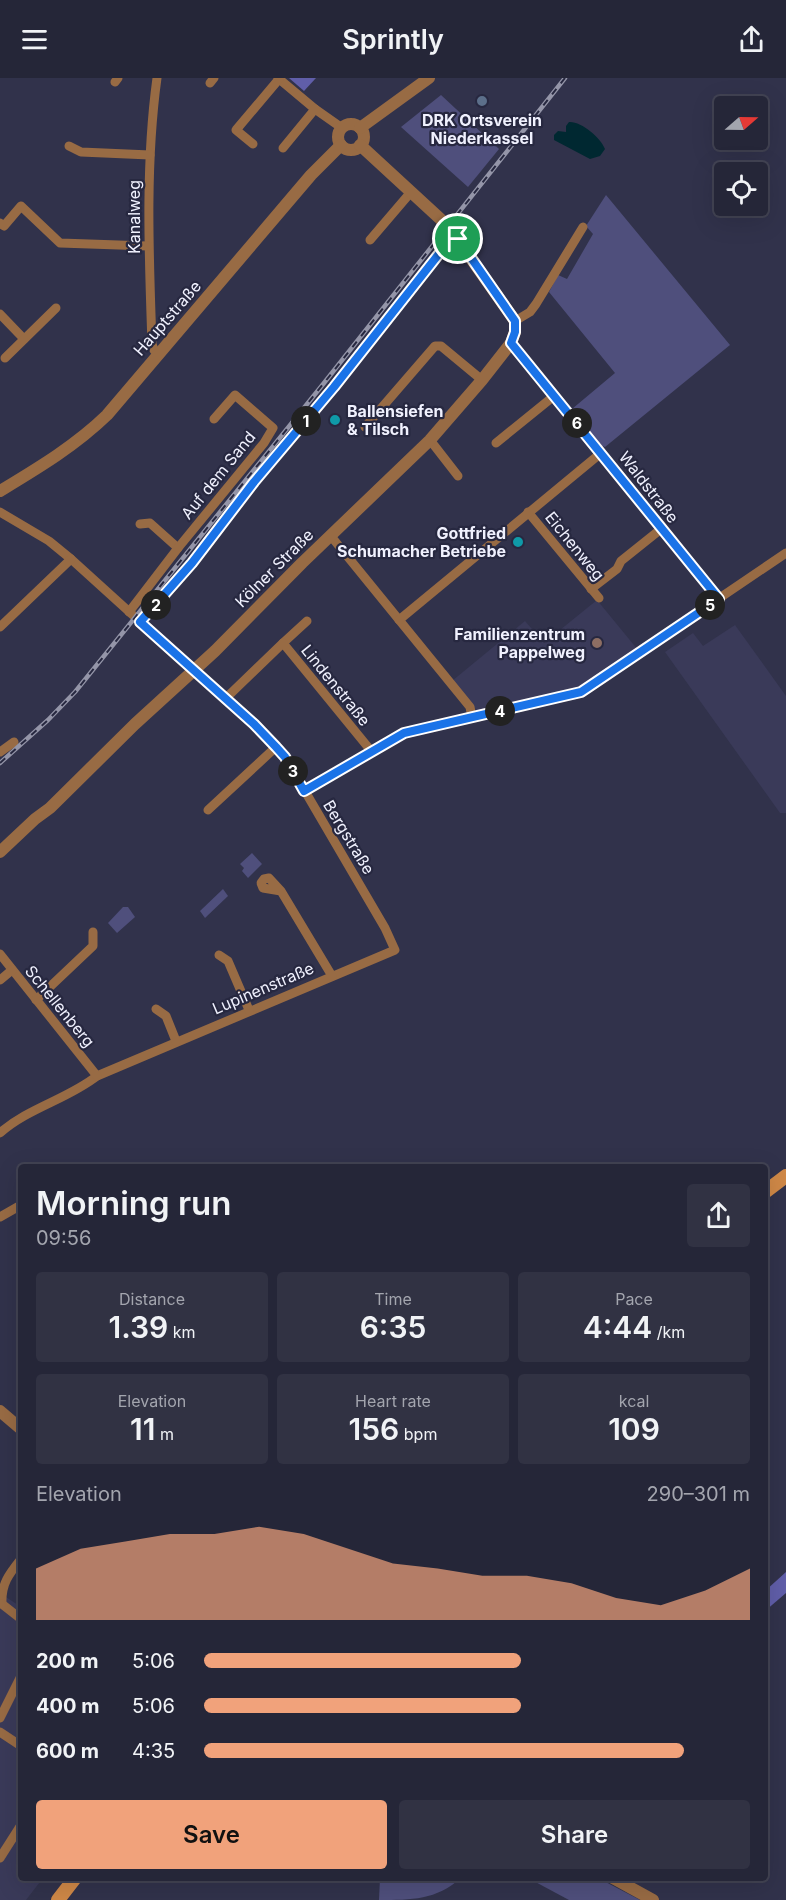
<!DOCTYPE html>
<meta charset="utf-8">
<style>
:root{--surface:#252638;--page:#313243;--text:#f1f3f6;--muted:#a3a5ae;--line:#424353;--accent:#f1a27b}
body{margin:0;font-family:Inter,sans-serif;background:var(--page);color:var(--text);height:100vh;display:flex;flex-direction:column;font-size:22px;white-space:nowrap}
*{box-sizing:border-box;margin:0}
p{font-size:20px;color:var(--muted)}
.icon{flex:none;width:33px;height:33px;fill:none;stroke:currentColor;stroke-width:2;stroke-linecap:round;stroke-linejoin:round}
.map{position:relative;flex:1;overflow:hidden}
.panel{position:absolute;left:18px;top:1086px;width:750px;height:717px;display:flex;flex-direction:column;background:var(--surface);border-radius:6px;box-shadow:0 6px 24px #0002,0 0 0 2px var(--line)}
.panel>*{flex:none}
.needle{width:39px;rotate:70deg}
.controls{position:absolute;left:714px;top:18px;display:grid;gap:12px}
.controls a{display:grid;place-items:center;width:54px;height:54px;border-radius:6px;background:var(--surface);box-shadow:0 6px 24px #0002,0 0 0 2px var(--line);font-size:30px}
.pin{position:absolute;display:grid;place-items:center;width:51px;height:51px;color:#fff;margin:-26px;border:3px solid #fff;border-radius:50%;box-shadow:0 2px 6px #0007}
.km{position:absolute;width:30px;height:30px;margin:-15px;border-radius:50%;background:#222;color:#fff;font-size:16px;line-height:30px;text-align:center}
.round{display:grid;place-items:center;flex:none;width:63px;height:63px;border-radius:6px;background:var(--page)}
.summary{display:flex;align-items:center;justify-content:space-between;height:102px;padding:0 18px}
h1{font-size:33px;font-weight:600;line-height:45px}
.stats{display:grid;grid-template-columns:repeat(3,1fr);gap:9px;height:102px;padding:6px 18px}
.stats div{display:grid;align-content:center;border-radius:6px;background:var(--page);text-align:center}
.stats b{font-size:30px;font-weight:600}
.stats small{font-size:16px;font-weight:400}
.stats p{font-size:16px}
.chart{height:168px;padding:12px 18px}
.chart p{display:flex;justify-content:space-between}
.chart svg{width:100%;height:108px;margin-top:6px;fill:var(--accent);opacity:.7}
.primary-button{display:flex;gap:12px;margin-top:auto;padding:12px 18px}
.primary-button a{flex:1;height:69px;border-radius:6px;background:var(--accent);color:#111;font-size:24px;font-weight:600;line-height:69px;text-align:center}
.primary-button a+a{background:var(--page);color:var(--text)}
ul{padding:0 18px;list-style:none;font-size:20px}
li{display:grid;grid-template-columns:96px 72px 1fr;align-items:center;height:45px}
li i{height:15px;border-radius:8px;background:var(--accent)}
header{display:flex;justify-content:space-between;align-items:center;height:78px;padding:0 18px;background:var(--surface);font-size:27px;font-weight:600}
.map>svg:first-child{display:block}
.built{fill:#3a3a59}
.green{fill:#4f4f7c}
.forest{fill:#605ea9}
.water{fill:#002831}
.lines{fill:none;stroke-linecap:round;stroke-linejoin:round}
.minor{stroke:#986b44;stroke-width:9}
.tertiary{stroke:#986b44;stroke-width:12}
.secondary{stroke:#cf8847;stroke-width:14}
.rail-casing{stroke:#9495a8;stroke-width:4.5}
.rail{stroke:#272840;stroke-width:2;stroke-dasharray:7;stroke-linecap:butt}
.route-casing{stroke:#fff;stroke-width:12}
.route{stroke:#1a73e8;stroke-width:8}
.service-dot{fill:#5c6f8a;stroke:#272840;stroke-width:2}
.culture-dot{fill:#0f9aa8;stroke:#272840;stroke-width:2}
.education-dot{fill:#8d6e63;stroke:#272840;stroke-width:2}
.labels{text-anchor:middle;stroke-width:4.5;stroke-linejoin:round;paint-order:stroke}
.poi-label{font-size:16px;font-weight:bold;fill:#f0f1fe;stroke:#272840;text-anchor:end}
.street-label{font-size:16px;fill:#f0f1fe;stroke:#272840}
</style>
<header><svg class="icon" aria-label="menu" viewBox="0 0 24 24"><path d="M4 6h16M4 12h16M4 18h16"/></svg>Sprintly<svg class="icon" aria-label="share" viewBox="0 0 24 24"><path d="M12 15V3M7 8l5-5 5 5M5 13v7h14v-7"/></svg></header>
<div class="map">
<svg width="786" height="1822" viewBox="0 0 786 1822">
<rect width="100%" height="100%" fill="#31324b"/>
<g class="built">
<polygon points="597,522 638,572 581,612 479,635 452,603 525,543 544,565"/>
<polygon points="735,547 786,618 786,735 780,735 665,574 693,555 703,568"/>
<polygon points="0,1515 21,1529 21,1800 43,1800 26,1822 0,1822"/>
</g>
<g class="green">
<polygon points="441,17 499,71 468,109 401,49"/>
<polygon points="606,117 730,267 605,369 602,368 572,331 615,295 549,214 558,197 567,201 593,156 586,148"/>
<polygon points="252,775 262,786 248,800 242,793 244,790 240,786"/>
<polygon points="223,811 228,818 205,840 200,833"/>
<polygon points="123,829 128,829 135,839 117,855 108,845"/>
<path d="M380 1800H461C436 1822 412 1822 379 1822Z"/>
<polygon points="528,1800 598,1800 640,1822 569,1822"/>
</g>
<g class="forest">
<polygon points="289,0 316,0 304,13"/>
<polygon points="786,1494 786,1515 765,1533 765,1513"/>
</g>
<path class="water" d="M569 44C581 43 601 60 605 71L600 78 590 81 554 62V57L558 53 566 54V48Z"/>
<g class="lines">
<g class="minor">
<path d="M157 0C145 88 149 178 152 266L154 272 158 276"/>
<polyline points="278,0 315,31 342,50"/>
<polyline points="115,4 118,0"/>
<polyline points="210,5 214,0"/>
<polyline points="253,66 236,52 279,1"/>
<polyline points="69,68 81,74 150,77"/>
<polyline points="283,70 315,31"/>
<polyline points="0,145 4,148 21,128 60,165 148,168"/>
<polyline points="370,162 411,114"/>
<polyline points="0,236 24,261"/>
<polyline points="515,243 530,234 536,226 583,149"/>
<polyline points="511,265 719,521"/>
<polyline points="5,280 56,230"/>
<polyline points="365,349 435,268 441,268 482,302"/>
<polyline points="430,362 458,398"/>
<polyline points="496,365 554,318"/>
<path d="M0 434 49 463 71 481 253 646 285 679 385 850 395 872 97 998C68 1021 28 1030 0 1055"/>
<polyline points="528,434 599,520"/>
<polyline points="140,446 150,445 178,470"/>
<polyline points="330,457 470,629 472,639"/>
<polyline points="591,511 617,491 621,483 661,451"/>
<polyline points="129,534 178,470 264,365 273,350 235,317 214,341"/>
<polyline points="399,542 601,375"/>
<polyline points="140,544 192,485 254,404 334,309 442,173 458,161"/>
<polyline points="0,549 71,481"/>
<polyline points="283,565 307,543"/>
<polyline points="225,621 283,565 372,674"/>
<polyline points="0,674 14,664"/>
<polyline points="304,713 404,655 581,614 786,475"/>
<polyline points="208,732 276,669"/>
<polyline points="281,813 263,810 261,805 264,801 269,800 281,813 332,898"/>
<polyline points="0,876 97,998"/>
<polyline points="219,877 228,883 249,932"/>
<polyline points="0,902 12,892"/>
<polyline points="36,922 93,868 93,854"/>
<polyline points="156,931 166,938 176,963"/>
<polyline points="0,1139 21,1127"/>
<path d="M2 1526C1 1506 9 1496 21 1481"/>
<polyline points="2,1526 21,1541"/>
<polyline points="0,1640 21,1598"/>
<polyline points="0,1654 21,1668"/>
<polyline points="0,1780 21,1747"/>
</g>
<g class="tertiary">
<circle cx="351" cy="59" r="13"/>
<polyline points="360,50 429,0"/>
<path d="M0 413C38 390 75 368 107 337L311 97 341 67"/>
<polyline points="0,774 35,741 50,730 135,646 215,573 302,485 430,362 482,302 511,265 515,254 515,243 448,148 360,67"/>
<polyline points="0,1333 21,1351"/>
<polyline points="613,1800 653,1822"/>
</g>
<g class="secondary">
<polyline points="765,1114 786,1098"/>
<polyline points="58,1822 75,1800"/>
</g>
<g class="rail-casing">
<polyline id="rail" points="0,685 48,642 75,614 324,305 565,0"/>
</g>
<use href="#rail" class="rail"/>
</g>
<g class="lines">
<g class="route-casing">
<polygon id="route" points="458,161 515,243 515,254 511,265 719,521 581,614 404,655 304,713 285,679 276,669 254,646 140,544 192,485 254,404 334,309 442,172"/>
</g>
<use href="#route" class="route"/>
</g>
<circle class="service-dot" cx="482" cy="23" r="6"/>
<g class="culture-dot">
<circle cx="335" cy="342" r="6"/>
<circle cx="518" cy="464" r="6"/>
</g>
<circle class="education-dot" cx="597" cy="565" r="6"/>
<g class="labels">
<g class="poi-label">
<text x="482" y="48" text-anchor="middle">DRK Ortsverein<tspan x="482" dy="18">Niederkassel</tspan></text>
<text x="347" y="339" text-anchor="start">Ballensiefen<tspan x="347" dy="18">&amp; Tilsch</tspan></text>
<text x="506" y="461">Gottfried<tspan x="506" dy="18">Schumacher Betriebe</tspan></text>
<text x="585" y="562">Familienzentrum<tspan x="585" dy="18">Pappelweg</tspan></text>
</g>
<g class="street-label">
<text transform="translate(134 139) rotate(-90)" y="6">Kanalweg</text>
<text transform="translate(167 240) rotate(-49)" y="6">Hauptstraße</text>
<text transform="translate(218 397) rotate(-51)" y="6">Auf dem Sand</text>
<text transform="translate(649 409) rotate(52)" y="6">Waldstraße</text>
<text transform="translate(575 468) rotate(51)" y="6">Eichenweg</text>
<text transform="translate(274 490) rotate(-45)" y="6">Kölner Straße</text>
<text transform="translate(336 607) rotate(51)" y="6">Lindenstraße</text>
<text transform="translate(349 759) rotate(59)" y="6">Bergstraße</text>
<text transform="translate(263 910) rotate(-23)" y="6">Lupinenstraße</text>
<text transform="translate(60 928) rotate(51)" y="6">Schellenberg</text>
</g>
</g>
</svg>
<div class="controls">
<a><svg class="needle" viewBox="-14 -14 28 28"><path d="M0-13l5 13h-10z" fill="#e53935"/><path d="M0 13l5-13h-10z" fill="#a3a5ae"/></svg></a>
<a><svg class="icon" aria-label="locate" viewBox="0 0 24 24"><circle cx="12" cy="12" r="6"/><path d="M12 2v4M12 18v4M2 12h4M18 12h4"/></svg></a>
</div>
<div class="pin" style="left:458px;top:161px;background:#1e9e55"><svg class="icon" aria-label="arrive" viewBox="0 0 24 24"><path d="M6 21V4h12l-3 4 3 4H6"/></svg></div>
<b class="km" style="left:306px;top:343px">1</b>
<b class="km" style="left:156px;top:527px">2</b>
<b class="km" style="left:293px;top:693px">3</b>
<b class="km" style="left:500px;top:633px">4</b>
<b class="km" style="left:710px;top:527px">5</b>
<b class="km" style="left:577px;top:345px">6</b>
<section class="panel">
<div class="summary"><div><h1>Morning run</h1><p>09:56</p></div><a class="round"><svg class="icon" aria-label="share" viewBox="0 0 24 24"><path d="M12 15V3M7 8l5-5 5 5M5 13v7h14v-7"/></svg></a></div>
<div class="stats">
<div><p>Distance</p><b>1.39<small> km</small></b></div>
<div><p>Time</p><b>6:35</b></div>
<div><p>Pace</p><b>4:44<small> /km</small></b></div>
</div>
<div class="stats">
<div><p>Elevation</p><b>11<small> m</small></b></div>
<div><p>Heart rate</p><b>156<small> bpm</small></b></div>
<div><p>kcal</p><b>109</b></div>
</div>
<div class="chart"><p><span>Elevation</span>290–301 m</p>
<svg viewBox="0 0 160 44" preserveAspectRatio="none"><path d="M0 44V23L10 15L20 12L30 9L40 9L50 6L60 9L70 15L80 21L90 23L100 26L110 26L120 29L130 35L140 38L150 32L160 23V44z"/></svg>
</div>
<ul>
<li><b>200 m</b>5:06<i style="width:58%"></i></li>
<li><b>400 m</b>5:06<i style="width:58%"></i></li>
<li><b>600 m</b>4:35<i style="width:88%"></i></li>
</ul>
<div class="primary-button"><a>Save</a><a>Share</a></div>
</section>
</div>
